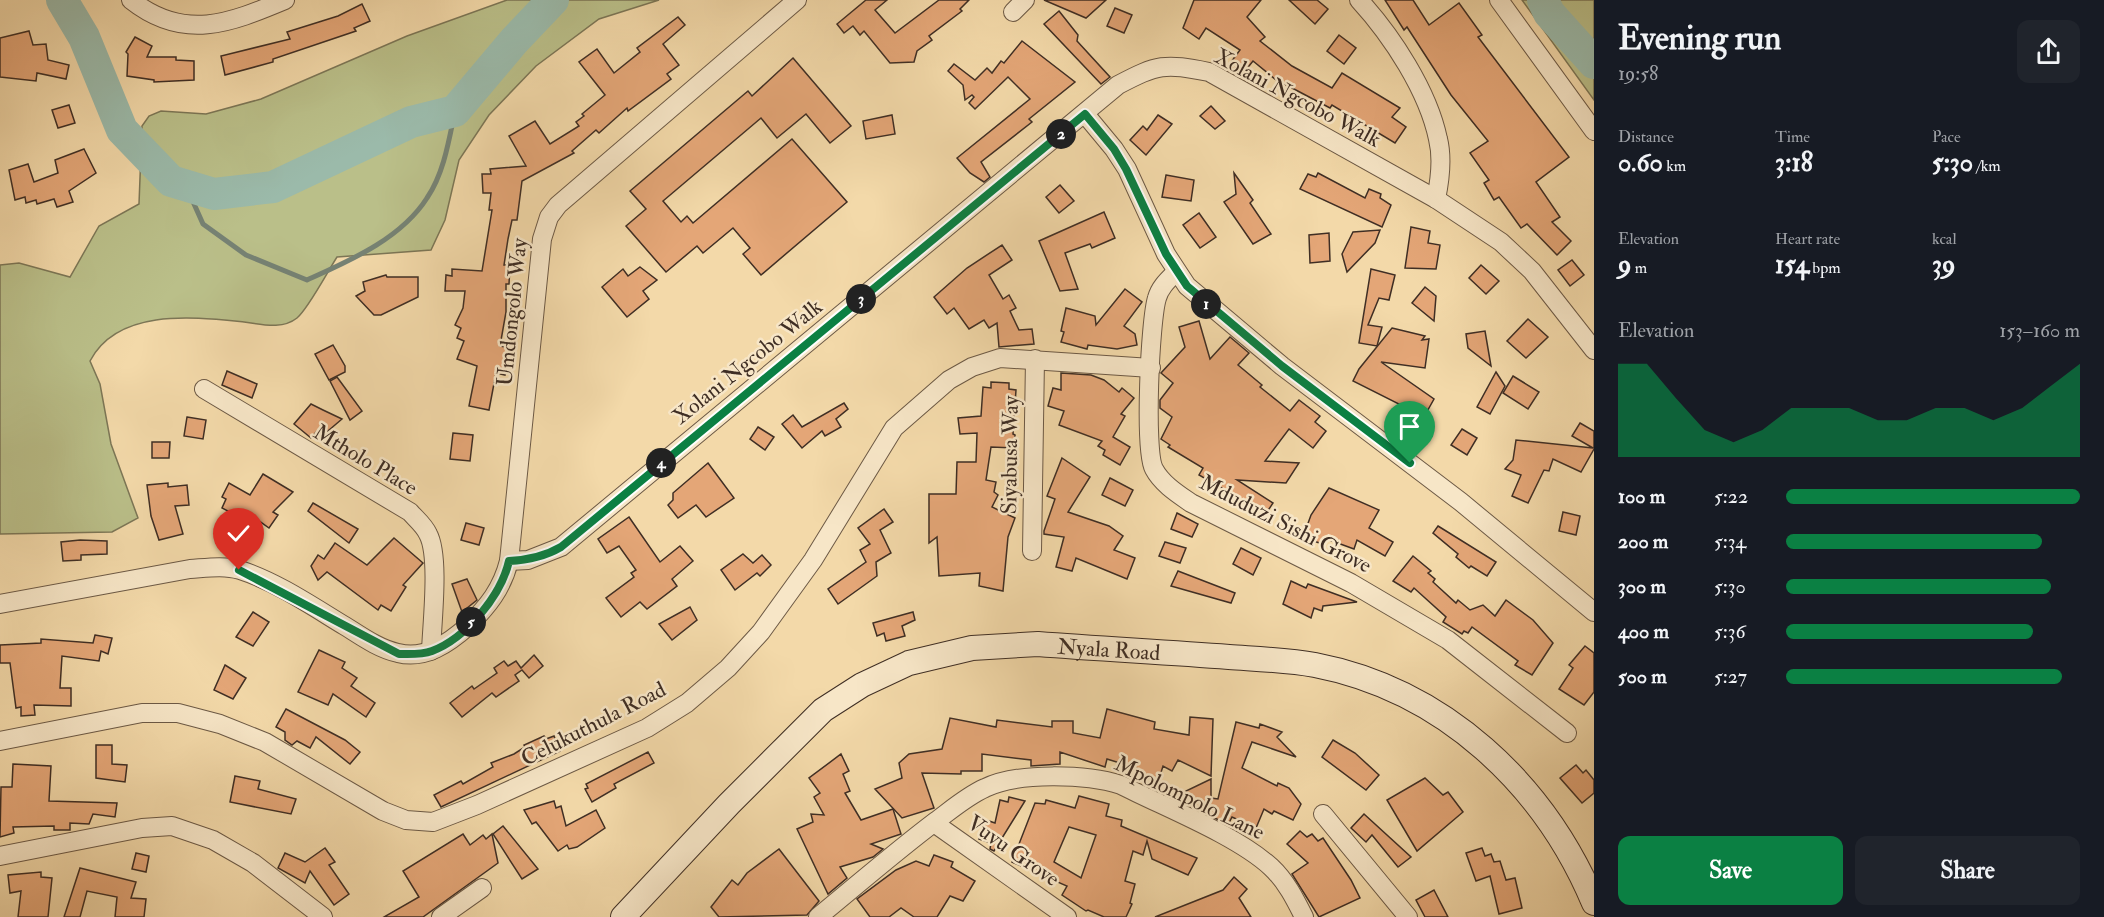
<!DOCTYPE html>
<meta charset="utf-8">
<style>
:root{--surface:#171b24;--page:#20242c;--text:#f1f3f6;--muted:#9ea1a6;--accent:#0b8043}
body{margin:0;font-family:"IM FELL Double Pica",serif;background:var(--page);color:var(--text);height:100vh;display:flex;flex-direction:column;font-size:22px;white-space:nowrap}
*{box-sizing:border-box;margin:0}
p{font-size:20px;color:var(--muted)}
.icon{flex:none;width:33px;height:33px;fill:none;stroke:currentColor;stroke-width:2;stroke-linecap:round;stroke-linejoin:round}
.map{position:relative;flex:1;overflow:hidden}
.sheet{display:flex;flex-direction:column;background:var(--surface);width:510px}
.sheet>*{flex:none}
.pin{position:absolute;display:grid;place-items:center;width:51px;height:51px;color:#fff;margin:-62px -26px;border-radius:50% 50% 50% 0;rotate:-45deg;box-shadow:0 0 6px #0007}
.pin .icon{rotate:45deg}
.km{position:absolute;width:30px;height:30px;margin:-15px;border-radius:50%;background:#222;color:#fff;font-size:16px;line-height:30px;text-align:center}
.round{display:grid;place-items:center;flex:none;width:63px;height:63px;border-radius:12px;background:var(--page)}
.head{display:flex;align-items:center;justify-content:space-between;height:102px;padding:0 24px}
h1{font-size:33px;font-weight:700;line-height:45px}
.metrics{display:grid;grid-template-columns:repeat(3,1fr);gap:9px;height:102px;padding:6px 24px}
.metrics div{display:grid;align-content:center}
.metrics b{font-size:26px;font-weight:700}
.metrics small{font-size:16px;font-weight:400}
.metrics p{font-size:16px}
.chart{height:168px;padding:12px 24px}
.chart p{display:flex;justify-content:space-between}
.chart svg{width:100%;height:108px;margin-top:6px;fill:var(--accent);opacity:.7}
.button{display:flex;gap:12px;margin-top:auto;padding:12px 24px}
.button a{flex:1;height:69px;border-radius:12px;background:var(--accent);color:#fff;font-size:24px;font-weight:700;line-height:69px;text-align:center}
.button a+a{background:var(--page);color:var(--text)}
ul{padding:0 24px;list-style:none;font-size:20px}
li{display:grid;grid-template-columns:96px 72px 1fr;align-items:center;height:45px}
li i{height:15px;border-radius:8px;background:var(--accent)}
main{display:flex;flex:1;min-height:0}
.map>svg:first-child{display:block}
.green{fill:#babf89;stroke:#7c7656;stroke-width:1.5}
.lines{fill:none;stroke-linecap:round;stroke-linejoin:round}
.stream{stroke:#768274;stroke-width:5}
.river{stroke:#9bbaaa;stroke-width:32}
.building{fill:#e4a677;stroke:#3f2e24;stroke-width:1.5;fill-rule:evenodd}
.street-casing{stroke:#6c5945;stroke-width:20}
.secondary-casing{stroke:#3f2e24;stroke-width:26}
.street{stroke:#f7e6c7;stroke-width:18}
.secondary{stroke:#f7e6c7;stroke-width:24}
.route-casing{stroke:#fff;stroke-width:12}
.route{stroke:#0b8043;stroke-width:8}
.labels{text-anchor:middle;stroke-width:5;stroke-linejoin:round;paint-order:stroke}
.street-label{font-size:22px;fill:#3f2e24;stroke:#f7e6c7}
</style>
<main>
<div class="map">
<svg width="1594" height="917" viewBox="0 0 1594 917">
<rect width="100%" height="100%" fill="#f3d9a9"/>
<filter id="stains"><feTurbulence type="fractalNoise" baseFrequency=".00333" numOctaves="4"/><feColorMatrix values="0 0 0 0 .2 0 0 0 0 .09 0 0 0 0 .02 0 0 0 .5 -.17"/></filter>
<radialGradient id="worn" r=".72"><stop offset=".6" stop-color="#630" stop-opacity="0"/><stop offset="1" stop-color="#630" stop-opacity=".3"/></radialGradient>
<g class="green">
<path d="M507 0H659L599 19 536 66 489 115 459 160 445 220 431 250 337 257C328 271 308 309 297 318 282 330 261 324 244 322 193 317 118 308 90 361L100 384 111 444 138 518 112 532 0 534V265L19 263 70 277 99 226 139 204 142 126 149 116 161 111 206 114 261 99 407 36Z"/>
<polygon points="1522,0 1594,0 1594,100"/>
</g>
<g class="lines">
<path class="stream" d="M186 186 203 224 246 255 307 280C349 261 401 239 427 198 444 173 449 140 455 111"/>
<g class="river">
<polyline points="62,0 84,37 122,130 171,181 214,194 273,187 411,122 455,111 514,41 553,0"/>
<polyline points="1543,0 1549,13 1594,63"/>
</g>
</g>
<g class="building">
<polygon points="866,0 887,0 875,10 895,33 939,0 969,0 960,9 962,11 929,36 932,40 917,51 914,62 890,63 864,31 860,35 853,26 844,33 837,24"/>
<polygon points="1044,0 1106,0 1086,18"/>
<polygon points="1194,0 1261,0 1247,17 1265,37 1260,41 1292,66 1332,88 1342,73 1400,108 1392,117 1406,127 1395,143 1332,105 1330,108 1275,79 1253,61 1241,76 1228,66 1240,50 1206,28 1199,39 1183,28"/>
<polygon points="1289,0 1317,0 1328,9 1315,24"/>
<polygon points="1385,0 1413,0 1429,25 1459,3 1482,35 1478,37 1569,157 1536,182 1560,217 1552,222 1571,241 1557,255 1527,224 1521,228 1499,197 1494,200 1484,183 1489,180 1470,153 1488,141 1451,95 1407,27 1404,30"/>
<polygon points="362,4 370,21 354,28 356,31 273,59 273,62 225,75 221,56 290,39 287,32 338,16"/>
<polygon points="1115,8 1132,15 1124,33 1107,26"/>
<polygon points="1059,11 1078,35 1077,41 1110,77 1101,84 1044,24"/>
<polygon points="678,17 685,25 663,44 679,65 667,74 671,79 628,111 627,108 599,133 596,130 572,151 574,153 522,181 517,220 512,220 508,239 504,265 510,265 509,284 506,284 506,312 500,346 513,349 505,375 496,373 489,410 469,406 477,366 457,359 464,341 457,338 461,328 455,325 463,308 465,291 445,291 446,275 452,276 452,269 482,271 492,210 489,210 491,193 483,193 482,174 491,174 490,169 526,166 509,136 535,121 550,144 579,126 576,122 584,116 582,114 605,95 579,62 597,49 614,73 640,52 637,48"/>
<polygon points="29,31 33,45 46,44 48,60 69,65 66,79 37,73 36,81 0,77 0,38"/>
<polygon points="1339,35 1356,48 1344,64 1327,51"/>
<polygon points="135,37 152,46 147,57 176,57 176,60 194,61 194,80 154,82 154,80 127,76 128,54 126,52"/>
<polygon points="1022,41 1075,82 1029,119 1032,122 981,162 990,177 984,182 970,173 957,158 1030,99 1008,77 975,109 969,103 974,97 972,95 965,100 963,85 948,71 954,64 975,80 987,68 992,73 1001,61 1004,63"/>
<polygon points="793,58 851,126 830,143 806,114 777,138 761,118 663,201 681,222 687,216 693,223 792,139 847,202 761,275 743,254 750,248 733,228 703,253 697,246 666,272 626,226 646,209 630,191 748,91 752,96"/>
<polygon points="69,105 75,123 58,128 52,110"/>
<polygon points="1211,106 1225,121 1215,129 1200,116"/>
<polygon points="892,115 895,134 866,139 863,121"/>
<polygon points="1158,115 1172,124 1146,155 1130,140 1143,126 1147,130"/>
<polygon points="84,149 96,173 69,191 73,202 57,207 54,199 37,204 36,200 26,203 25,197 15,200 9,170 28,164 34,182 58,173 55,160"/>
<polygon points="1234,173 1253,200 1250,203 1271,234 1253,244 1224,202 1236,194"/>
<polygon points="1318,173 1365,198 1369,189 1381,194 1380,198 1391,205 1382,227 1300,189 1308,174 1316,177"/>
<polygon points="1166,175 1194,180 1191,201 1162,197"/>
<polygon points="1060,185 1074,201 1059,213 1046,197"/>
<polygon points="1104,212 1115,238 1092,248 1090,244 1065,253 1078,289 1060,291 1039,241"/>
<polygon points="1199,213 1216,237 1200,248 1183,225"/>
<polygon points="1411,227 1430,231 1428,243 1440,245 1436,269 1405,268"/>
<polygon points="1380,230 1375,243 1347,272 1342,254 1353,232"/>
<polygon points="1329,233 1330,261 1310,263 1309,235"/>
<polygon points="1002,245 1012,260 989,275 1003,299 1009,295 1016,308 1010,311 1019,330 1032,329 1034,344 999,347 997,323 989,328 984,320 969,329 954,308 947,314 934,297 967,268"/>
<polygon points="1572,260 1584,275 1570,286 1558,270"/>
<polygon points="1481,265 1499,281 1486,294 1469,278"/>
<polygon points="640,267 657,280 643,291 649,299 627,317 602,287 623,269 628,276"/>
<polygon points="1371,269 1395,275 1389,300 1379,298 1368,325 1382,327 1377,346 1359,343"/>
<polygon points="386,275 387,277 418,277 418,297 381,315 374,315 356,296 365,291 363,282"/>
<polygon points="1425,287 1436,296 1434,321 1412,303"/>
<polygon points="1125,289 1142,302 1124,326 1135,334 1137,345 1117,349 1088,345 1087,349 1061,342 1064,332 1061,331 1066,308 1095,316 1096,325"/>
<polygon points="1528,319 1548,337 1526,358 1507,341"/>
<polygon points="1199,321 1210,359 1230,337 1249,353 1238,365 1262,385 1260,387 1290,411 1299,400 1320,416 1315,422 1326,431 1313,448 1289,429 1265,461 1299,463 1286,483 1237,480 1273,503 1263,518 1230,501 1234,495 1199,475 1203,468 1168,447 1170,445 1161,439 1172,417 1160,408 1160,400 1173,383 1161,373 1185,347 1179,327"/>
<polygon points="1392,328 1425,336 1422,340 1429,339 1425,368 1381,362 1434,399 1420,424 1398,411 1401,405 1353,381 1359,369"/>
<polygon points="1485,331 1491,366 1468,348 1466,334"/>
<polygon points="333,345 345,366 345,372 329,380 315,354"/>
<polygon points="227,371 257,384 252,398 222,385"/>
<polygon points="1496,372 1505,386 1490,414 1477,407"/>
<polygon points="1061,373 1091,375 1104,380 1119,392 1122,388 1134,398 1121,414 1125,416 1113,437 1130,447 1120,465 1103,455 1105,450 1098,446 1102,441 1059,425 1064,411 1048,406 1053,388 1061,390"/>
<polygon points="1513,376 1539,392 1528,409 1503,393"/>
<polygon points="337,377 362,411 350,420 330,381"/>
<polygon points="991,382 1009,383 1009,389 1016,390 1013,434 1015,435 1015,448 991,447 986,480 996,482 994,492 998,495 992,507 1015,518 1008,537 1003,591 979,586 980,573 939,576 937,537 929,543 929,494 956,494 957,462 976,462 977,433 960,434 958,418 981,416 983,387 991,388"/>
<polygon points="844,403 848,409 836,419 841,427 825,436 822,431 802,448 782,424 793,415 802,427"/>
<polygon points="311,404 323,410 342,419 322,436 317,431 311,438 294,424"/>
<polygon points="187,417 206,420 203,439 184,436"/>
<polygon points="1580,423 1594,431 1594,449 1581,472 1553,459 1549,471 1544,470 1528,503 1512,496 1521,475 1505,469 1513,460 1516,440 1593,448 1572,436"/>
<polygon points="758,427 774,437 765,450 750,439"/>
<polygon points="1462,429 1477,438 1467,455 1451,445"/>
<polygon points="453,433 473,435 470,461 450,459"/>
<polygon points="152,442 170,442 169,458 152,458"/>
<polygon points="1062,458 1090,477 1068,512 1109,526 1123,536 1114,550 1135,558 1127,579 1076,558 1072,571 1056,567 1064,537 1044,534 1044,531 1055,499 1047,496"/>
<polygon points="708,463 734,498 706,517 696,505 678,518 668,505 673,500 673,493"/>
<polygon points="263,474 293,492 273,512 278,515 269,528 248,513 245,520 222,508 226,499 222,497 229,483 250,495"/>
<polygon points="1110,478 1133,490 1125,506 1102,495"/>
<polygon points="168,483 168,487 187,485 189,505 175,506 183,534 159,540 151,516 147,485"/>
<polygon points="1329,488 1379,510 1369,528 1393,542 1385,556 1357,540 1354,549 1324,538 1322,544 1303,537 1311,515"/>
<polygon points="313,503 358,529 349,543 308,511"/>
<polygon points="884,509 893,522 880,530 891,553 876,562 877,576 838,604 828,589 866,562 860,550 870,544 858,528"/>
<polygon points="1563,512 1580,516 1576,535 1559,531"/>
<polygon points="1177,513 1198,524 1192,537 1171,529"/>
<polygon points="629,517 660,562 680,546 693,561 672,579 677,586 647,609 640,602 621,617 606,598 634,577 631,573 636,570 619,546 607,553 598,539"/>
<polygon points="466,523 484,528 479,545 461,540"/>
<polygon points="1438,526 1496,562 1487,576 1471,566 1469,568 1456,557 1458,554 1433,533"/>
<polygon points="394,538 423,563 403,585 406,587 391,611 381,605 378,610 327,572 318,580 311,566 318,555 324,559 335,543 367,565"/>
<polygon points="80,540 107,541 107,554 81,555 81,560 63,561 61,542"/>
<polygon points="1165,542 1186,548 1180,563 1159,556"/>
<polygon points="1241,548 1261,558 1253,575 1233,564"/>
<polygon points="743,554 753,563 762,555 771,565 760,576 757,573 735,590 721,570"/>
<polygon points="1413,556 1431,571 1428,573 1435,579 1433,582 1456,603 1458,600 1470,610 1483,605 1495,616 1506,600 1533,620 1553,643 1532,675 1515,665 1518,661 1472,627 1468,633 1464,631 1462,634 1443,622 1446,617 1414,588 1411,592 1393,581"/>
<polygon points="1178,571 1235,593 1231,603 1171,586"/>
<polygon points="467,579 477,600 462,612 452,584"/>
<polygon points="1291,581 1306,588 1308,584 1357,602 1323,606 1322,611 1314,608 1311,618 1283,604"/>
<polygon points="690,607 697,620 672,640 659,624"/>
<polygon points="253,612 269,622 253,646 236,637"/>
<polygon points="913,612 915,620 902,626 905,636 886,641 884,633 877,636 873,623"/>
<polygon points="95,635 112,638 108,654 101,651 99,661 62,656 60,688 71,688 71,706 34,705 35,715 21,716 21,707 16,708 10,663 0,663 0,645 41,643 41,639 93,643"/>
<polygon points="1585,646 1594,653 1594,692 1584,705 1559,689 1573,668 1569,665"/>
<polygon points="319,650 345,662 342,668 357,678 351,686 375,703 366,717 333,694 328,705 298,692"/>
<polygon points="534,655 543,666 529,678 522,670 515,675 519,681 496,697 492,693 462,717 450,703 472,686 474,689 497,673 494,668 504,661 508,666 516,661 521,668"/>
<polygon points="225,665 246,678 233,699 214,690"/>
<polygon points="286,709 345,740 360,752 350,764 316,737 310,748 297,741 292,745 285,740 285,732 276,727"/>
<polygon points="1107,709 1155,722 1154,729 1189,735 1190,717 1213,719 1211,776 1178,760 1172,771 1163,766 1158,782 1137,775 1139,769 1107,759 1105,767 1060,752 1060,764 1031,766 1031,760 982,754 982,771 961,771 961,774 922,773 934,808 902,818 875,789 902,778 899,763 909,754 942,749 950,718 996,727 997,720 1052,727 1052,721 1073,721 1073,733 1100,738"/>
<polygon points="1236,722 1259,728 1260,724 1282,732 1277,737 1296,757 1252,742 1242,768 1277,786 1278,783 1289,788 1301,804 1293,820 1274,811 1272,814 1264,809 1256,828 1232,817 1228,825 1192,806 1184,798 1186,791 1211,779 1211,798 1218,799"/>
<polygon points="544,736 546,739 554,736 560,751 441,807 434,795 461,781 463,784 493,767 491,763 514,754 525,747 524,745"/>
<polygon points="1333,740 1355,753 1379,775 1366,790 1322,757"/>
<polygon points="96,745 112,745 112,764 127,765 125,782 96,778"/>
<polygon points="648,752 654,763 614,784 616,788 592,802 585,789 588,788 586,784"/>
<polygon points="841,754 849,771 843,774 850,791 845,793 861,820 893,809 901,834 871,844 883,849 873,857 840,867 847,878 828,894 797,829 813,822 811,814 824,815 814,797 820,793 809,778"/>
<polygon points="13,764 51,766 49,801 117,803 115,817 93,814 89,824 70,823 70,830 54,830 54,826 13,827 14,833 0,837 1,787 12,787"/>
<polygon points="1576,765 1583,773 1586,770 1594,780 1594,793 1582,803 1560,778"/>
<polygon points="235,776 260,781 258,789 296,799 291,814 230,802"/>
<polygon points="1425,778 1443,795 1448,792 1463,812 1417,851 1387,800"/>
<path d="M1079 796 1109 804 1106 816 1122 820 1121 826 1197 858 1188 875 1152 859 1147 841 1143 855 1133 851 1125 881 1135 884 1130 903 1132 904 1126 917H1104L1088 910 1086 911 1062 895 1067 886 1012 862 1035 803 1045 804 1046 800 1075 808ZM1069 827 1096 835 1081 878 1054 862Z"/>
<polygon points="1009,797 1025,801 994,851 990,849 991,843 979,839 986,820 995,823 1000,800 1008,802"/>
<polygon points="554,801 556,808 561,806 566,826 596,810 605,828 577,847 569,849 567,845 558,851 536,822 532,824 524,810"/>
<polygon points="1364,814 1411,857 1398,867 1372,835 1366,842 1351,828"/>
<polygon points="503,826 538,869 522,879 493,834"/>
<polygon points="1300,831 1307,837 1312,834 1318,841 1323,838 1351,880 1360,898 1319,917 1292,874 1308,863 1287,844"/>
<polygon points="463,834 470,845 483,835 486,839 492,834 498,863 423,917 384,917 419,897 403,871"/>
<polygon points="325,848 335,862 329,865 349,894 334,905 310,871 305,883 278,868 285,853 305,862"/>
<polygon points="1482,848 1485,856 1491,854 1494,862 1500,861 1506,880 1515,878 1522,908 1499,914 1490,876 1476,881 1466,853"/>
<polygon points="779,849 819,901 807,915 719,917 711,907 732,880 738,885 747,873"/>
<polygon points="136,853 149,856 146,872 132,869"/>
<polygon points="934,855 953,862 951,867 975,881 963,901 950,896 937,917 914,917 901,908 889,917 870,917 857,899 896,870 916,861 929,866"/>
<polygon points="80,868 136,882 131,898 146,899 144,917 115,917 117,897 87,891 80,917 64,917"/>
<polygon points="41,872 41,877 52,878 48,917 18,917 21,891 10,893 8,875"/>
<polygon points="1234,877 1247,889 1239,898 1251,917 1155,917 1223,890"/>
<polygon points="1434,890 1448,917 1425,917 1416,900"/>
</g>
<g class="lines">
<g class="street-casing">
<g id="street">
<path d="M131 0C184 42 230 23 285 0"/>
<path d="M1359 0C1392 36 1428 91 1438 139 1443 159 1440 180 1436 199"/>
<polyline points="1499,0 1594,131"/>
<polyline points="1013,12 1025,0"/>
<polyline points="1085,114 1114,149 1127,169 1166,254 1187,286 1282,366 1461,502 1594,612"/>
<path d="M1176 272C1168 280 1160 287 1157 298 1150 320 1144 451 1154 469 1162 484 1178 494 1191 503L1351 583 1448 640 1567 733"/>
<path d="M204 389 410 512C416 519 424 525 428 534 440 556 432 623 431 651"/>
<polyline points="1032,551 1035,359"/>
<path d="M509 561 528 560 561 547 1118 85C1158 64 1164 63 1209 72L1436 199 1501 242 1532 271 1594 350"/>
<path d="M0 604 190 569C206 568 224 565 240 570 277 582 312 606 345 626 361 636 379 649 398 653 425 660 449 643 468 626 488 606 502 589 509 561L542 239 549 217 558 205 797 0"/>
<polyline points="0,741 142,713 178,713 220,724 265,742 383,811 406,820 433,822 477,805 647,728 687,703 728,668 761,632 813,560 894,428 949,380 972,367 1000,358 1151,368"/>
<polyline points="1323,814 1408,917"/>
<polyline points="934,823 1067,917"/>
<polyline points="0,856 142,828 172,826 213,840 253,863 323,917"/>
<polyline points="441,917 482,888"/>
<path d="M818 917C857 885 895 852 936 821 951 810 967 796 985 788 1018 772 1086 774 1121 785 1164 807 1236 835 1271 867 1286 881 1295 899 1304 917"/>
</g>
</g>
<g class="secondary-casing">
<g id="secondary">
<path id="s1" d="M623 917 729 804 823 710 862 685 909 663 972 648 1038 644C1102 649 1165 652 1229 657 1257 659 1287 660 1315 665 1444 690 1544 784 1594 903"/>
</g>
</g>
<use href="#street" class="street"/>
<use href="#secondary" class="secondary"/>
</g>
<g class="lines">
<g class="route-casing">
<path id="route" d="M239 570 399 654C410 654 421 655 432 651 466 638 501 596 509 561 528 560 544 557 561 547L1085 114 1114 149 1126 169 1166 254 1187 286 1282 366 1410 463"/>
</g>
<use href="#route" class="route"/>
</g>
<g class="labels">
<g class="street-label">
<text transform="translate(1298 97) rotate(28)" y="8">Xolani Ngcobo Walk</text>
<text transform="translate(511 312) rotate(-84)" y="8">Umdongolo Way</text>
<text transform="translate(747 361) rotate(-39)" y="8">Xolani Ngcobo Walk</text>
<text transform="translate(1009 455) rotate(-89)" y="8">Siyabusa Way</text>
<text transform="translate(366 459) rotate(31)" y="8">Mtholo Place</text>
<text transform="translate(1286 523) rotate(27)" y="8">Mduduzi Sishi Grove</text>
<text dy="8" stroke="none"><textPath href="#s1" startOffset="588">Nyala Road</textPath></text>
<text transform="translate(593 723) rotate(-27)" y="8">Celukuthula Road</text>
<text transform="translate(1190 797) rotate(26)" y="8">Mpolompolo Lane</text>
<text transform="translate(1014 850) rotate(35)" y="8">Vuvu Grove</text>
</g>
</g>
<rect width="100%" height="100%" filter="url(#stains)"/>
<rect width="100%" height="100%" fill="url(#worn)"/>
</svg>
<div class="pin" style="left:1410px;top:463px;background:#1e9e55"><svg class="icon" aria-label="arrive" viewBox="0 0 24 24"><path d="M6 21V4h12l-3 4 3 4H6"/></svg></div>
<div class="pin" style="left:239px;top:570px;background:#d93025"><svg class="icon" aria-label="check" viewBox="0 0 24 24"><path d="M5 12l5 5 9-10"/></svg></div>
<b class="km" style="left:1206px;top:304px">1</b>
<b class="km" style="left:1061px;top:134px">2</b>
<b class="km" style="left:861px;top:299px">3</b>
<b class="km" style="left:661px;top:463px">4</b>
<b class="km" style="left:471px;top:622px">5</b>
</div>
<section class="sheet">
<div class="head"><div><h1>Evening run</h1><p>19:58</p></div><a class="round"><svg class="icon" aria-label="share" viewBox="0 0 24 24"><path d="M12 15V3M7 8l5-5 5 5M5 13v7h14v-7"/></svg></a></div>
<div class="metrics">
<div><p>Distance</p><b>0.60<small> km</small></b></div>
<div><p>Time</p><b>3:18</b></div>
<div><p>Pace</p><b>5:30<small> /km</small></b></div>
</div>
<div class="metrics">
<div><p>Elevation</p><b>9<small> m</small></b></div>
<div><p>Heart rate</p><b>154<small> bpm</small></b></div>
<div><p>kcal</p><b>39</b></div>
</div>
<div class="chart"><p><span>Elevation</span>153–160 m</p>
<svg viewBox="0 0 160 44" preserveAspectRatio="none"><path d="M0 44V6L10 6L20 20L30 33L40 38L50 33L60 24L70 24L80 24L90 29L100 29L110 24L120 24L130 29L140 24L150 15L160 6V44z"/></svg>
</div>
<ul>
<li><b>100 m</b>5:22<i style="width:100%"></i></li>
<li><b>200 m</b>5:34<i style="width:87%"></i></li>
<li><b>300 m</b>5:30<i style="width:90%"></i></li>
<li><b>400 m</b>5:36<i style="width:84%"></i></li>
<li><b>500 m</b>5:27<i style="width:94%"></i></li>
</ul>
<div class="button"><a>Save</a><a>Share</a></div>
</section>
</main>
